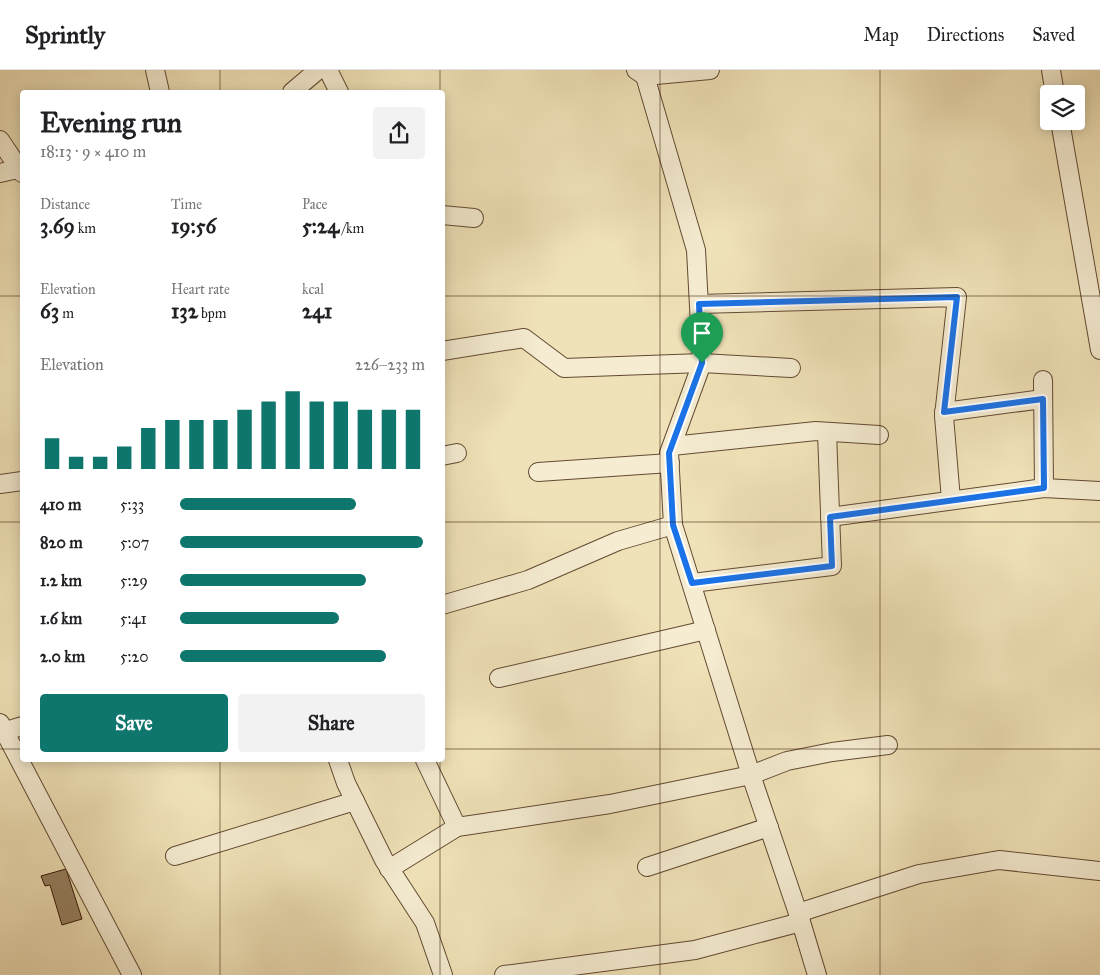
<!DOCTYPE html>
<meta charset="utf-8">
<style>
:root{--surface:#fff;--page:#f2f2f2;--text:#202124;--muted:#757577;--line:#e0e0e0;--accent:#0f766e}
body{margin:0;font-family:"IM FELL Great Primer",serif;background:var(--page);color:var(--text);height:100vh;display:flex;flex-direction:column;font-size:19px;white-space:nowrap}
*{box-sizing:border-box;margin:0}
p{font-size:16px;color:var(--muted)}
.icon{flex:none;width:28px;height:28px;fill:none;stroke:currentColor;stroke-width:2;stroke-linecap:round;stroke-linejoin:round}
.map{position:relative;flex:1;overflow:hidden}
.sheet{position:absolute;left:20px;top:20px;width:425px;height:672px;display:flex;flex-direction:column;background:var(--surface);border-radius:5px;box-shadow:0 2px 12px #0003}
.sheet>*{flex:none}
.controls{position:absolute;left:1040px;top:15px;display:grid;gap:10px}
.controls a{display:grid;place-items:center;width:45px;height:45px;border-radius:5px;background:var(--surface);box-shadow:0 2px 12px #0003;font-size:25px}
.pin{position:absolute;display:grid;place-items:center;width:42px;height:42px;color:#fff;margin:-51px -21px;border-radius:50% 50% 50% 0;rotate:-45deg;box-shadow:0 0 5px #0007}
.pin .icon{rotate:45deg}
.round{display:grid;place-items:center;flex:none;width:52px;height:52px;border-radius:5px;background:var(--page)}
.summary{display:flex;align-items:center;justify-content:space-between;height:85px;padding:0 20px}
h1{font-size:28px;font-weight:700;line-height:38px}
.stats{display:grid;grid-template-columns:repeat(3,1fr);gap:8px;height:85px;padding:5px 20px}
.stats div{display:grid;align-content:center}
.stats b{font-size:21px;font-weight:700}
.stats small{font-size:14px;font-weight:400}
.stats p{font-size:14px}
.chart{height:140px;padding:10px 20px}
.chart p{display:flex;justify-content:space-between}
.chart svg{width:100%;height:90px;margin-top:5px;stroke:var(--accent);stroke-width:6}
.button{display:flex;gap:10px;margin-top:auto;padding:10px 20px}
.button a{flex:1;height:58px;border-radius:5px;background:var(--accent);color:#fff;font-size:20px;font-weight:700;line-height:58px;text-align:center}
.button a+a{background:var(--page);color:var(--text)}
ul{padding:0 20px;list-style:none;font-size:16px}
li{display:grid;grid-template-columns:80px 60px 1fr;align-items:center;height:38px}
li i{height:12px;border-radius:6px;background:var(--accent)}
header{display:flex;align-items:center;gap:30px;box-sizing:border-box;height:70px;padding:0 25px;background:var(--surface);border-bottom:1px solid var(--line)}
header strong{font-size:24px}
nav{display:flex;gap:28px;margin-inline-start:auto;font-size:18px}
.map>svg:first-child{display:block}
.building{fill:#968162;stroke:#341705}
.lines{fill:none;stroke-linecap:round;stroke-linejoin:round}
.minor-casing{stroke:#634a32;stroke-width:20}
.minor{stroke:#f5ecd1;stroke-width:18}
.route-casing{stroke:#fff;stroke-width:10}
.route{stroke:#1a73e8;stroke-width:6}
.grid{fill:none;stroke:#341705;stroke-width:1;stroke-opacity:0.55}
</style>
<header>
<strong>Sprintly</strong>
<nav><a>Map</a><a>Directions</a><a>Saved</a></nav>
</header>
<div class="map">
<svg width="1100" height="905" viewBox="0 0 1100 905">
<rect width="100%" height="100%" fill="#f0e2b8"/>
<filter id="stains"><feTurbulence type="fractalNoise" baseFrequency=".004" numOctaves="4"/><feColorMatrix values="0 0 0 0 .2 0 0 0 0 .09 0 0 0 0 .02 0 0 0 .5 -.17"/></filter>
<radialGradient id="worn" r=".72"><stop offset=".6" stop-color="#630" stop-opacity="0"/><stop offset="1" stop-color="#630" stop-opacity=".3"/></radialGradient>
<polygon class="building" points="66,799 82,849 62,855 50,815 45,816 41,806"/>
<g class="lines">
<g class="minor-casing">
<g id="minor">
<polyline points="155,0 160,22"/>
<polyline points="328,0 339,22"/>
<polyline points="636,0 645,6 710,0"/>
<polyline points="1051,0 1055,24"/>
<polyline points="645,6 696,180 702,293 669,383 673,455 751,705 801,852 817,905"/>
<polyline points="292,22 318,0"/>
<polyline points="1060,51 1100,280"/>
<polyline points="0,70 22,103"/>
<polyline points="0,103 22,98"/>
<polyline points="442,145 474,148"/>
<polyline points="699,234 957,227 944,346 951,430"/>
<polyline points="442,281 524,268 564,298 702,293 791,298"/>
<polyline points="1043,310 1044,418"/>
<polyline points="944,342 1043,329"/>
<polyline points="672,376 816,361 879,365"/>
<polyline points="442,386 457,383"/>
<polyline points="538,402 670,393"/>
<polyline points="0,414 22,411"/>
<polyline points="830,447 1044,418 1100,421"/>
<polyline points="692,513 832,496 827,362"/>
<polyline points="442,535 528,510 618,471 673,455"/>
<polyline points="499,608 706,560"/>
<polyline points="0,653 132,905"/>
<polyline points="0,663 22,656"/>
<polyline points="338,690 346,713 384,790 425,853 443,905"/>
<polyline points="425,690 457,757"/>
<polyline points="175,786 355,731"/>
<polyline points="647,797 769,757"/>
<polyline points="389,799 457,757 610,734 751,705 787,691 832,682 888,675"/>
<polyline points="798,843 919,804 999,790 1100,801"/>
<polyline points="504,905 695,880 801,852"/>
</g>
</g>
<use href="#minor" class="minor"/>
</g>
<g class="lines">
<g class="route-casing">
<polygon id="route" points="957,227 944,342 1043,329 1044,418 830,447 832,496 692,513 673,455 669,383 702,293 699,234"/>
</g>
<use href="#route" class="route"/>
</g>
<path class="grid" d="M220 0V22M440 0V22M660 0V905M880 0V905M0 226H22M442 226H1100M0 452H22M442 452H1100M0 679H22M442 679H1100M220 690V905M440 690V905"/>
<rect width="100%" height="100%" filter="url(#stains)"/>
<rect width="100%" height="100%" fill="url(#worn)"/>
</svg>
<div class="controls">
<a><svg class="icon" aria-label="layers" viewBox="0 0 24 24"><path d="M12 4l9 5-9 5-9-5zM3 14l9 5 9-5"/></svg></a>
</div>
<div class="pin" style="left:702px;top:293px;background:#1e9e55"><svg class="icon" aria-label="arrive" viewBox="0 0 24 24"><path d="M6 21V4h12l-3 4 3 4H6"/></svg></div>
<section class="sheet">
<div class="summary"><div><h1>Evening run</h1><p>18:13 · 9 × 410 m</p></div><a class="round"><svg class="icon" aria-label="share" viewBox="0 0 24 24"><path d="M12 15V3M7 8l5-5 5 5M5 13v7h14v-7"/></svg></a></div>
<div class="stats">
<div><p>Distance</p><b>3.69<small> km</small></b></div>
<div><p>Time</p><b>19:56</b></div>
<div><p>Pace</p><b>5:24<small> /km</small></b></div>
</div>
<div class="stats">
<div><p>Elevation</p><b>63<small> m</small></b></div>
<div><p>Heart rate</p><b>132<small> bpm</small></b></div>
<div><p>kcal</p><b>241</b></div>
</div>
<div class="chart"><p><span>Elevation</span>226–233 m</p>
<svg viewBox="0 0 160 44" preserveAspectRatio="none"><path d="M5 44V29M15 44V38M25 44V38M35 44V33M45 44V24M55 44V20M65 44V20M75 44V20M85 44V15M95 44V11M105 44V6M115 44V11M125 44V11M135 44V15M145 44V15M155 44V15"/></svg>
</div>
<ul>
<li><b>410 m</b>5:33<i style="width:72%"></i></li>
<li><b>820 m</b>5:07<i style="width:99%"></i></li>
<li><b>1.2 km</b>5:29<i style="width:76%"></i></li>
<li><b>1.6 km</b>5:41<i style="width:65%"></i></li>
<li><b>2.0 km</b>5:20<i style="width:84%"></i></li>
</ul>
<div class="button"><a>Save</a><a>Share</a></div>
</section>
</div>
